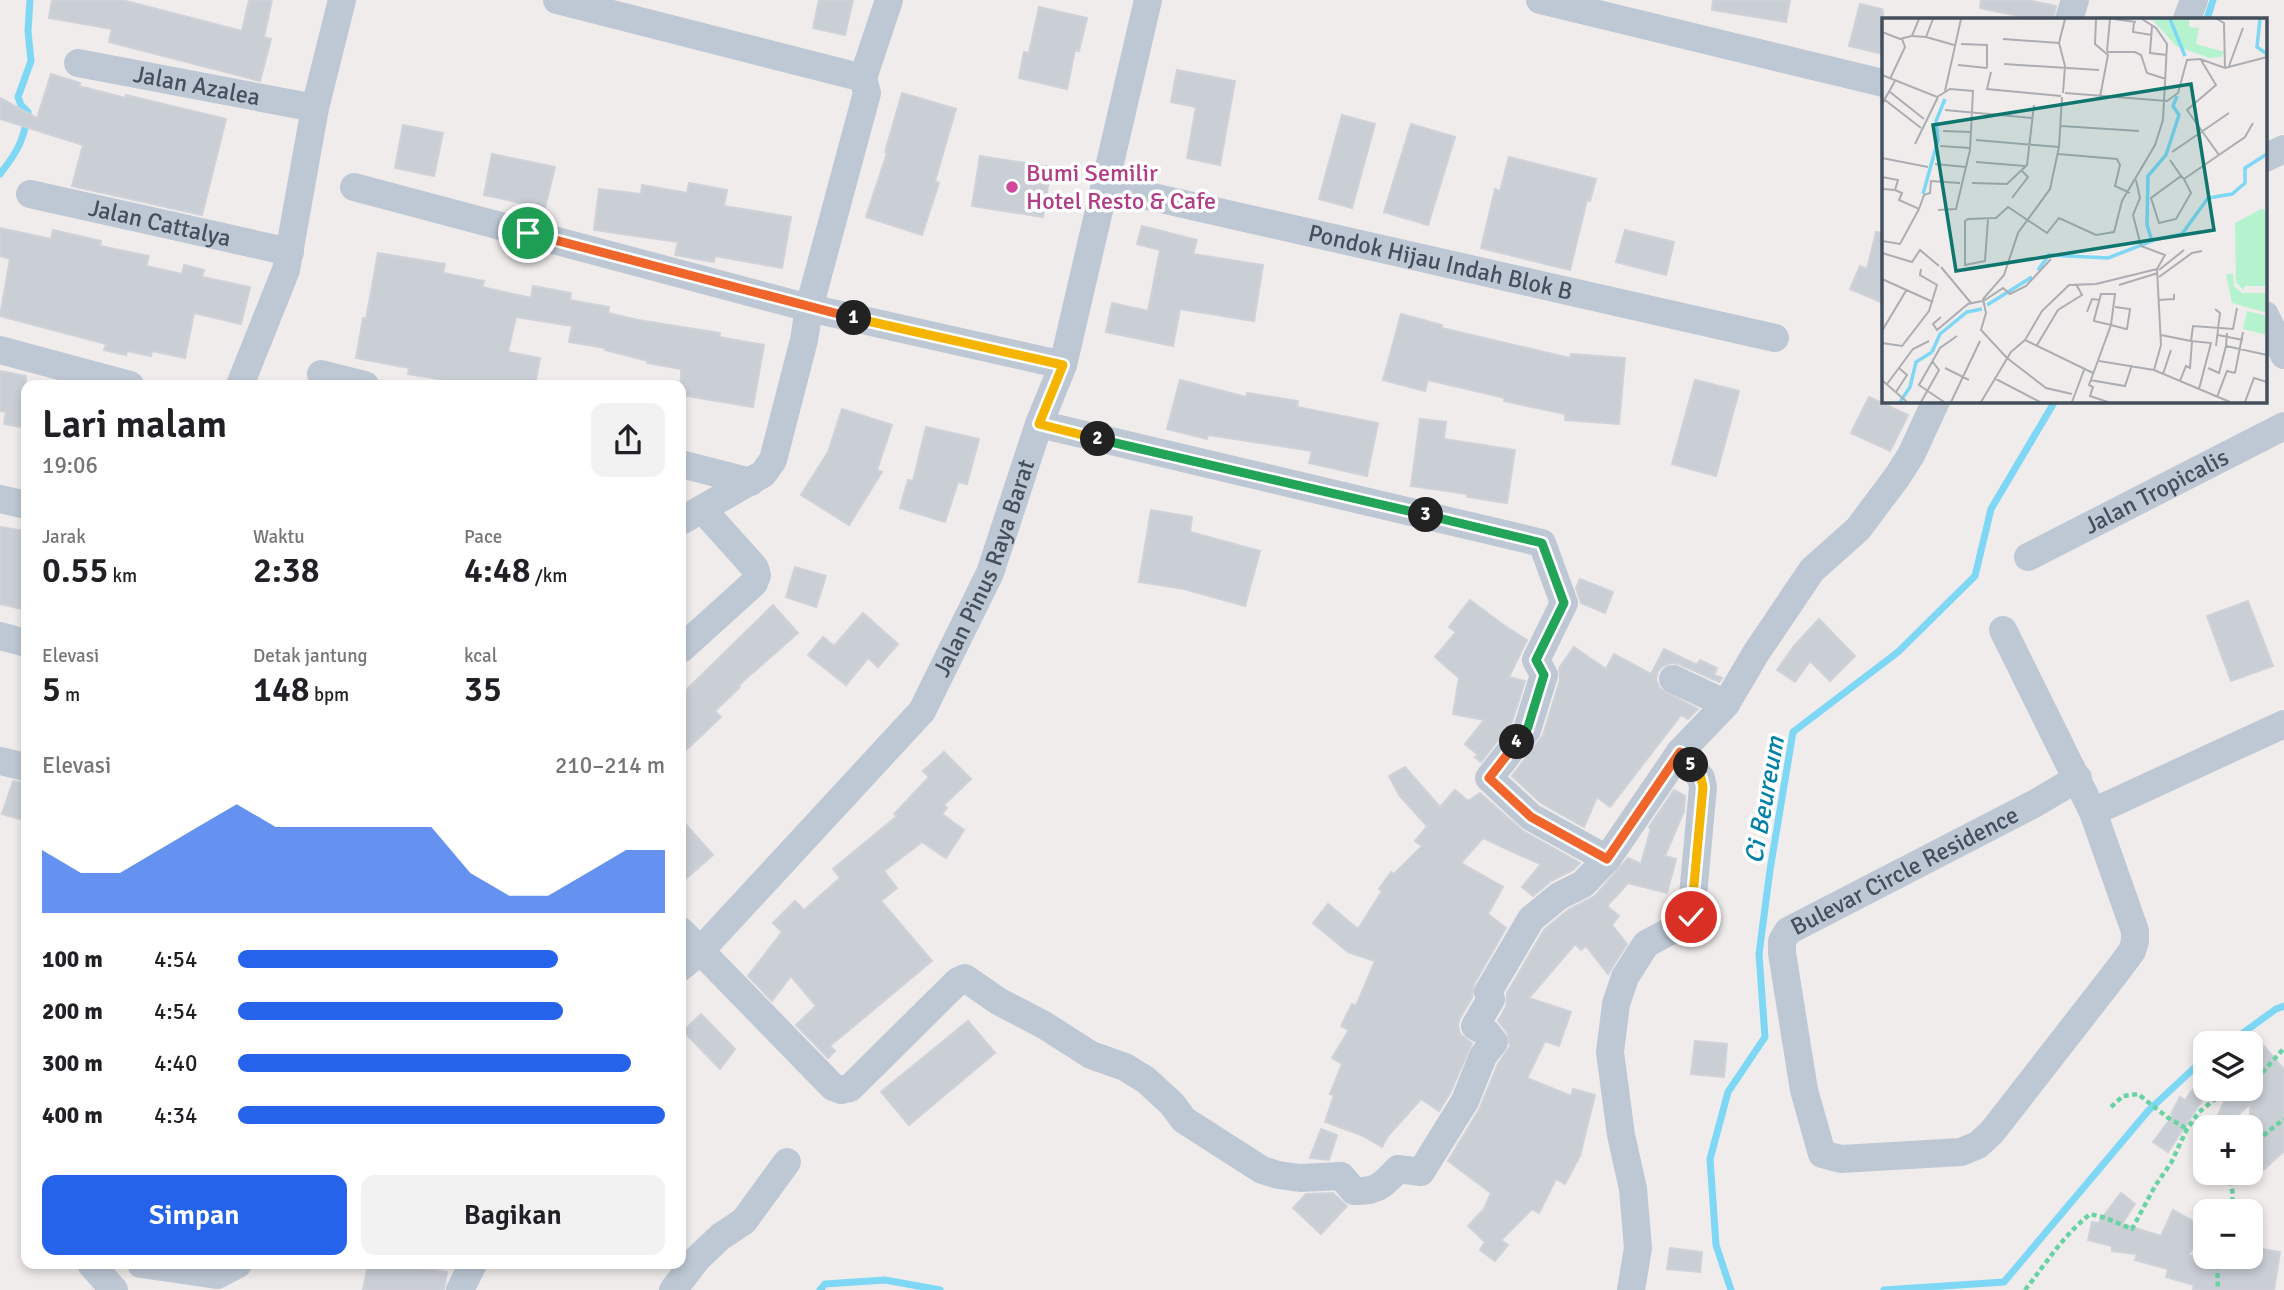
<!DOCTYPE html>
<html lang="id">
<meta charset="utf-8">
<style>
:root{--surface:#fff;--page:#f2f2f2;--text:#202124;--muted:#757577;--accent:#2563eb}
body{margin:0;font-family:Signika,sans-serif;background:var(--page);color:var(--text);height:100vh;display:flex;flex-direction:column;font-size:26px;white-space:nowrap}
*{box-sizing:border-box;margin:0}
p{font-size:23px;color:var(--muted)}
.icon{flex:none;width:38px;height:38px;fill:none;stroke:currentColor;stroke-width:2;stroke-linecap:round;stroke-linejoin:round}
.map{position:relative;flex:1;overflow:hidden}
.panel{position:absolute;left:21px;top:380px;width:665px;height:889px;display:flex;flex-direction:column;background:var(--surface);border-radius:14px;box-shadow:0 4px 10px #0003}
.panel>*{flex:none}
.fabs{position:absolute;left:2193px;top:1031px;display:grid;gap:14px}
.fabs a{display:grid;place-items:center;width:70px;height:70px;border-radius:14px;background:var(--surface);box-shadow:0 4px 10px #0003;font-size:35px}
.pin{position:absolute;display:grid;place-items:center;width:60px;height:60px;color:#fff;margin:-30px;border:4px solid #fff;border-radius:50%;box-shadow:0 2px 7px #0007}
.km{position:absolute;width:35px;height:35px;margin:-18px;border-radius:50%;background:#222;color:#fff;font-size:19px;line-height:35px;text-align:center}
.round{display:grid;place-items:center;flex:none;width:74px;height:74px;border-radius:14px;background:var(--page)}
.head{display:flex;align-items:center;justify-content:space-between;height:119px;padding:0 21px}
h1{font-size:38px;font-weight:600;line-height:52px}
.metrics{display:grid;grid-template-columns:repeat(3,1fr);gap:10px;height:119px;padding:7px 21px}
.metrics div{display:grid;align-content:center}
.metrics b{font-size:35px;font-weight:600}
.metrics small{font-size:19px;font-weight:400}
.metrics p{font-size:19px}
.chart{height:196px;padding:14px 21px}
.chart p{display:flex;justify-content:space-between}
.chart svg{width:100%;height:126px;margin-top:7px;fill:var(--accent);opacity:.7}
.cta{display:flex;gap:14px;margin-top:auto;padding:14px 21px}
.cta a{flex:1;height:80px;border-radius:14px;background:var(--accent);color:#fff;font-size:28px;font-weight:600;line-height:80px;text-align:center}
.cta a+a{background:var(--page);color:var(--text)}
ul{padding:0 21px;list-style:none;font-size:23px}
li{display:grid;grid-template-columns:112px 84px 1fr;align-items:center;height:52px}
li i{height:18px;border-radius:9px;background:var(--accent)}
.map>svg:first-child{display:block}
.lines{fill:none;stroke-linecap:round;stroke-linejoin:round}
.stream{stroke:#7dd7f5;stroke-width:7}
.building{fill:#caced5;stroke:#cfd2d9;stroke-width:2}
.path{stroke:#69d4a3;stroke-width:4.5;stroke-dasharray:5 3.5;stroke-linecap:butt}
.minor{stroke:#bec8d4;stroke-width:28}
.split-1-casing{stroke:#fff;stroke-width:14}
.split-2-casing{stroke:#fff;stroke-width:14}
.split-3-casing{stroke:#fff;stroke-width:14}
.split-4-casing{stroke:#fff;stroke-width:14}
.split-5-casing{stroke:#fff;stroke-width:14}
.split-6-casing{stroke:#fff;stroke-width:14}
.split-1{stroke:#f0652b;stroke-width:9}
.split-2{stroke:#f5b400;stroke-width:9}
.split-3{stroke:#22a559;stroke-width:9}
.split-4{stroke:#22a559;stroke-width:9}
.split-5{stroke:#f0652b;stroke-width:9}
.split-6{stroke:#f5b400;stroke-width:9}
.hotel-dot{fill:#d1479c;stroke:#fff;stroke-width:2.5}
.labels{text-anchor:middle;stroke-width:7;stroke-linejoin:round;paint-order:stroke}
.street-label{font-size:24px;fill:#434f5c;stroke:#fff}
.hotel-label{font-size:24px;fill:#b23c85;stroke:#fff;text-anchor:start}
.water-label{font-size:26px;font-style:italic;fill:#0180a9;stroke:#fff}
.inset-river{fill:none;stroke:#7dd7f5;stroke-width:3.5}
.inset-road{fill:none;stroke:#abadb2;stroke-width:2}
.view{fill:#0f766e;fill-opacity:0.15;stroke:#0f766e;stroke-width:3.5}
.inset-edge{fill:none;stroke:#434f5c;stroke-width:3.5}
</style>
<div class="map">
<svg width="2284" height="1290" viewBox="0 0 2284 1290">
<rect width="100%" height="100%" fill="#f0ecec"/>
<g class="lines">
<g class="stream">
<polyline points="2207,19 2213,0"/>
<path d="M0 174C18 151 24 140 28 112L21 105 18 97 31 61 28 31 30 0"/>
<polyline points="2229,1043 2276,1009 2284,1006"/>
<polyline points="820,1290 825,1284 885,1280 940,1290"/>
<polyline points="1731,1290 1716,1245 1710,1159 1728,1092 1765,1037 1759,954 1770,870 1793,732 1898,652 1975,576 1991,509 2055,401"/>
<polyline points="1884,1290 2004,1282 2148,1111 2205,1058"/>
</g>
</g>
<g class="building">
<polygon points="52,0 122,0 242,31 249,0 272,0 264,37 271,39 260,81 109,42 112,29 49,18"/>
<polygon points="819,0 853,0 845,35 813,28"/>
<polygon points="1713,0 1790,0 1786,22 1712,10"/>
<polygon points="1981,0 2027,0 2056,6 2053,19 2032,19 1980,8"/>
<polygon points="1860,4 1882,9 1883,12 1883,54 1849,46"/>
<polygon points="1039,7 1087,18 1079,51 1075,50 1067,89 1019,78 1024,52 1029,53"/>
<polygon points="1177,70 1235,81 1220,165 1187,158 1196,107 1171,102"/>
<polygon points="51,74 80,83 79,86 126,98 126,95 226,119 202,215 72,186 83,145 0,119 0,98 37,118"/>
<polygon points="902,93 956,109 935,181 939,183 922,235 866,217 887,153 885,152"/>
<polygon points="1342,115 1375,124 1352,208 1319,199"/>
<polygon points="1411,124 1455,137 1428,225 1384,212"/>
<polygon points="403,125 443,133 434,176 395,168"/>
<polygon points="492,154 555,167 545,208 484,195"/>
<polygon points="980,156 1051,167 1043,217 972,206"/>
<polygon points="1509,157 1596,179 1590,201 1587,200 1570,270 1481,248 1495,189 1500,191"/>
<polygon points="689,183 727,190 724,206 791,217 782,268 715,256 714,262 675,255 678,242 594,230 599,189 641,194 642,185 687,193"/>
<polygon points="1142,226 1197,240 1193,254 1263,265 1254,321 1180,309 1173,346 1106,332 1112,303 1148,311 1160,250 1137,244"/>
<polygon points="0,228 51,239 53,230 101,241 100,246 149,256 146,266 182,274 184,265 204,270 202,277 250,287 241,324 194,313 185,358 152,351 151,356 127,351 126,355 104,350 106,344 0,316 10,259 0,256"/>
<polygon points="1625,230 1674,242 1666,275 1616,262"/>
<polygon points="1876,232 1883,233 1883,303 1850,289 1860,266 1867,269"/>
<polygon points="378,253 445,264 443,273 484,281 482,287 531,298 533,286 571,293 570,300 609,307 608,313 638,320 720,333 719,337 764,345 753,407 681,395 681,369 647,363 648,361 605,350 605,348 569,342 572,326 516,317 508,352 540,358 535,385 474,385 408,374 409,368 356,358 363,318 366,319"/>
<polygon points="1401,314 1442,325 1442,328 1570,358 1571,354 1625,358 1619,424 1565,420 1565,414 1504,401 1505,398 1428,380 1425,391 1383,380"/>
<polygon points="0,371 26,376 26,428 4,424 6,412 0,411"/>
<polygon points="1180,380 1246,397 1247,393 1298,401 1297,407 1378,423 1367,476 1309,463 1312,451 1208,435 1207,439 1167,429"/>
<polygon points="1695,380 1739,391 1716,476 1672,464"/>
<polygon points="1869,397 1908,415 1890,451 1851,433"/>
<polygon points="842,409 892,425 877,470 882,472 849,525 801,495 828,452"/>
<polygon points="1420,419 1446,422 1444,439 1515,450 1507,503 1467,497 1467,494 1411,486"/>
<polygon points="926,427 979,439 967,484 958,482 945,522 900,508 908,480 913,481"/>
<polygon points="1151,510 1192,517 1190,532 1260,551 1245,606 1184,589 1139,582"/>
<polygon points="0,527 26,531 26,610 0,604"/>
<polygon points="795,567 826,576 816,607 786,597"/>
<polygon points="1580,579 1613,592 1605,613 1581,603 1576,588"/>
<polygon points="1470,600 1505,626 1527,640 1509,677 1525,681 1512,722 1481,762 1475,757 1478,755 1465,744 1484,720 1453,714 1459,678 1435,657 1456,632 1449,627"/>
<polygon points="2248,601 2273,666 2231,681 2207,616"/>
<polygon points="773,605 798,633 739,685 740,687 715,711 721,717 681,755 681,695"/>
<polygon points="863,613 898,644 878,667 868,658 846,685 808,655 823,637 834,646"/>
<polygon points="1819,619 1855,656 1830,681 1810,661 1795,682 1777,670 1794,646"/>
<polygon points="1574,647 1606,669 1614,654 1651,674 1664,649 1697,665 1700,660 1717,668 1714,675 1722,678 1719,682 1679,664 1671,663 1663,666 1658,671 1656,680 1660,689 1698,709 1688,719 1681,715 1610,807 1597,797 1584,827 1541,803 1512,776 1543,735 1560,680 1559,668"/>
<polygon points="944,752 971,779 944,805 947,808 942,814 964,830 946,858 922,842 884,871 897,888 881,901 932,961 830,1046 835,1051 828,1058 796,1025 816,1006 791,976 772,1001 748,976 782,932 773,923 795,901 804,910 840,878 833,869 897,816 894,814 929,777 923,771"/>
<polygon points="1405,767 1440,807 1455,790 1468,801 1480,793 1523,831 1580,863 1573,870 1551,881 1533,896 1522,887 1541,864 1522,856 1483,838 1461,863 1503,887 1488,914 1506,928 1474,984 1472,998 1460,1018 1458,1025 1460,1034 1472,1043 1450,1093 1439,1111 1421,1099 1388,1136 1382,1147 1361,1135 1325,1122 1334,1095 1330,1094 1342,1064 1332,1058 1349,1030 1341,1026 1352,1004 1356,1006 1375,961 1348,952 1313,923 1328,904 1358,929 1382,891 1379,889 1391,872 1394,874 1422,846 1415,841 1427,826 1399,795 1389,776"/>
<polygon points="13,781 26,783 26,821 2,814"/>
<polygon points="1674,790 1685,796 1684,811 1665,856 1676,859 1667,893 1628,883 1607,906 1619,916 1612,925 1627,944 1608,974 1586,946 1581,950 1575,944 1529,998 1571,1012 1559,1046 1545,1041 1527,1078 1571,1096 1573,1089 1595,1095 1580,1156 1565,1184 1556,1179 1539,1213 1532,1209 1501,1240 1508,1245 1495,1261 1480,1250 1485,1242 1468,1226 1484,1209 1491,1193 1448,1161 1479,1110 1498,1064 1510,1046 1507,1032 1498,1021 1506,1007 1507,993 1544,930 1568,910 1595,896 1628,858 1641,864 1651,828 1649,827"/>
<polygon points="681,819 713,855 681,883"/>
<polygon points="701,1014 735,1049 720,1069 683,1031"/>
<polygon points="968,1021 995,1053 909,1125 881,1092"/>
<polygon points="1695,1041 1727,1044 1724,1077 1691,1074"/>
<polygon points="2263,1045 2284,1069 2284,1148 2283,1152 2260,1173 2250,1163 2250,1104 2225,1127 2212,1127 2225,1100 2238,1088 2250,1088 2250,1055"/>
<polygon points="2194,1088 2205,1096 2168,1152 2153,1142 2173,1115 2171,1114 2180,1097 2185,1100"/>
<polygon points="1321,1129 1337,1135 1329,1160 1310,1158"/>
<polygon points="1333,1193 1347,1206 1321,1234 1293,1208 1306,1194"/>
<polygon points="2121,1193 2135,1204 2122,1224 2161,1236 2173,1210 2205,1228 2188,1256 2250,1256 2250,1247 2280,1252 2274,1290 2193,1290 2194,1285 2166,1277 2168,1269 2135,1260 2137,1254 2112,1251 2112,1246 2088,1240 2092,1222 2098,1223"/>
<polygon points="1670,1248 1702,1252 1700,1272 1667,1269"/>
<polygon points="368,1264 404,1264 447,1272 444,1290 363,1290"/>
</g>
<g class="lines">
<g class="path">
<polyline points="2250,1076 2256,1080 2284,1048"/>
<polyline points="2111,1107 2123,1096 2138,1094 2167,1117 2187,1129"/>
<polyline points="2250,1146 2284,1119"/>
<polyline points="2229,1172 2233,1195 2231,1211"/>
<polyline points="2217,1256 2218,1290"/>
<path d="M2025 1290C2047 1262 2062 1237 2090 1214L2106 1218 2132 1229 2155 1186 2171 1163 2187 1129 2199 1112 2229 1088"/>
</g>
<g class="minor">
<polyline points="557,0 863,78"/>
<polyline points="1540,0 1883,83"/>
<polyline points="2069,19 2075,0"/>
<polyline points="2187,19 2194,0"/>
<path id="s1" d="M78 63 315 108"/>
<polyline points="2265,158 2284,149"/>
<path id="s2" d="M1104 186 1775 338"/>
<polyline points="354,187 809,308 1063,365"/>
<path id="s3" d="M30 194 290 252"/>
<polyline points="2265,315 2284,355"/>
<polyline points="0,350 130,385"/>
<polyline points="321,374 365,385"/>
<polyline points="240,385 286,270 315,108 342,0"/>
<polyline points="1039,424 1542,543 1564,603 1536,660 1544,675 1527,730 1489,778 1531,817 1607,859"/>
<polyline points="681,464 751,482"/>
<polyline points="0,499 26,505"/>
<polyline points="681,521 763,474 773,460 804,340 809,308 867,93 863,78 889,0"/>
<path id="s4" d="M2028 557 2284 426"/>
<path id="s5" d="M2003 630 2093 812 2135 931V941L2132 951 2118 970 1992 1132 1978 1145 1961 1152 1841 1159 1822 1154 1804 1090 1782 953V941L1788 931 2034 804 2078 778"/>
<polyline points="0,636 26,643"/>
<polyline points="681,649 754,583 757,575 755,568 702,509"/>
<polyline points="1673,679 1726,704"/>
<polyline points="0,761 26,767"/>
<polyline points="2093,812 2284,724"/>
<path d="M681 931 833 1087 841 1090 850 1088 958 981 965 978 998 1001 1044 1025 1091 1055 1125 1067 1146 1080 1172 1104 1184 1120 1262 1170 1278 1175 1300 1178 1341 1176 1354 1191C1377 1192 1383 1185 1398 1169L1421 1172 1465 1101 1483 1056 1494 1042 1487 1033 1475 1026 1491 999 1488 992 1531 919 1559 896 1583 884 1607 859 1680 752 1726 704 1756 653 1812 570 1858 529 1897 477 1911 455 1936 401"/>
<path id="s6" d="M681 967 701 950 922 711 990 573 1039 424 1063 365 1148 0"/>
<polyline points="91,1264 114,1290"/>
<polyline points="141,1264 217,1275 238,1264"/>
<polyline points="460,1290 473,1264"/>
<polyline points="673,1290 697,1259 720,1237 744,1221 787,1162"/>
<polyline points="1631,1290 1638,1248 1633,1189 1621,1135 1610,1052 1616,1004 1625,977 1646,944 1689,921 1691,917 1703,787 1701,778 1680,752"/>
</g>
</g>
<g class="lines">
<g class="split-1-casing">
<polyline id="split-1" points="528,233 854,318"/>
</g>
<g class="split-2-casing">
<polyline id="split-2" points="854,318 1063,365 1039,424 1098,439"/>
</g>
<g class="split-3-casing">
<polyline id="split-3" points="1098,439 1426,515"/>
</g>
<g class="split-4-casing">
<polyline id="split-4" points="1426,515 1542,543 1564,603 1536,660 1544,675 1527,730 1517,742"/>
</g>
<g class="split-5-casing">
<polyline id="split-5" points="1517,742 1489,778 1531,817 1607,859 1680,752 1691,765"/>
</g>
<g class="split-6-casing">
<polyline id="split-6" points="1691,917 1703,787 1701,778 1691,765"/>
</g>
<use href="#split-1" class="split-1"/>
<use href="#split-2" class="split-2"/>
<use href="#split-3" class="split-3"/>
<use href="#split-4" class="split-4"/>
<use href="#split-5" class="split-5"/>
<use href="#split-6" class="split-6"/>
</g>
<circle class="hotel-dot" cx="1012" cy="187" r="7"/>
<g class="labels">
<g class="street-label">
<text dy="8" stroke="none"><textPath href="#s1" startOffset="121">Jalan Azalea</textPath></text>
<text dy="8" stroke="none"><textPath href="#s3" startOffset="133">Jalan Cattalya</textPath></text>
<text dy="8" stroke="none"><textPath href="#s2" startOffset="345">Pondok Hijau Indah Blok B</textPath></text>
<text dy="8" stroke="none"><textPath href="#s4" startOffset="144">Jalan Tropicalis</textPath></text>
<text dy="8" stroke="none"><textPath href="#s6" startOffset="508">Jalan Pinus Raya Barat</textPath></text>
<text dy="8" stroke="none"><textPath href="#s5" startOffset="1116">Bulevar Circle Residence</textPath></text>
</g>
<g class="hotel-label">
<text x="1026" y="181">Bumi Semilir<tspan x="1026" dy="28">Hotel Resto &amp; Cafe</tspan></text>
</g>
<g class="water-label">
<text transform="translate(1764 800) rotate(-80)" y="9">Ci Beureum</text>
</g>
</g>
<g transform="translate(1882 18)">
<rect width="385" height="385" fill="#f0ecec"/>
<path d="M270 1H307V9L317 10 314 26 342 34 339 39 327 40 294 28ZM379 191 385 192V268H363L361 272 354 264 353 205ZM344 256H351L352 268 360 275H385V295L350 285ZM365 293 385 298V317L361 311Z" fill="#b5f3cf"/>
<path class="inset-river" d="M288 1 303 38M378 1 375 29 385 36M41 176 56 122 54 103 63 81M272 222 300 216 326 180 350 176 363 165V150L385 136M156 252 167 237 226 240 270 223 265 207 266 158 284 137 297 97 291 88 295 78M105 287 150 259M50 334 58 316 85 294 100 291M18 384 28 369 34 344 50 334"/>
<path class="inset-road" d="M214 1 213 26 226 37 218 79M232 1 254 4M335 1 342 5 343 50M252 4 251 14 270 17M270 8 268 35 285 37M0 14 18 21 30 18 37 1M30 18 44 19 51 1M44 19 72 27M121 21 177 25M79 26 105 27V50M225 33 228 1M225 34H253L259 37 265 55 284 61M319 42 334 67 305 92 337 137M122 46 217 52M76 47 105 50M347 48 361 10M109 54 105 71 179 78M0 57 55 79 68 71 91 73 88 132 74 191 56 192M8 61 23 29 20 21M63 73 79 1M8 74 42 101M181 75 183 48 177 25 183 1M183 75 285 83 296 75 305 42 318 41 343 50 385 39M180 79 177 129 168 171 136 215 122 257 101 281 104 295 99 312 125 340 164 370 190 376M3 82 39 110M0 86 13 63M63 92 150 100M179 108 257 113M61 113 88 114M94 122 177 129M33 126 56 79M58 128 88 130M290 134 347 95M176 136 235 141 238 147 233 168 248 175M0 140 46 149M288 142 299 158 302 161 309 175 294 201 277 205 269 180 299 158M94 144 143 148M53 146 84 149M0 159 16 162 13 172 0 171M302 161 363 119 371 105M254 162 258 180 251 197 259 228 283 237 275 251M48 163 78 165M90 165 125 166 145 147 152 87M13 172 20 175 17 182 37 191 42 177 48 175 49 163M130 180 146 159 139 152M106 201 103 243 83 247V203L86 201 114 200 126 189 165 215 177 200 214 217 232 214 240 183 273 127 281 102 285 26 274 10 260 1M0 223 18 226 37 191M0 235 30 244 38 232 57 248M59 249 89 285M277 252 302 232M277 259 310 235 320 233M0 261 51 284M237 267 276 255M276 282 292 281V276M100 284 121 270 128 276 144 268 169 241M333 291 338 295 334 328M205 294 210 281 218 282M59 299 51 306 55 312 86 286 100 283M0 313 25 271M345 315 344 328 385 337M279 317 309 323 311 308 351 311 355 290M336 317 361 322M143 322 160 293 187 267 214 266 275 251M0 325 20 328 47 293 55 267 38 257 39 251M155 327 176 292 200 277 194 266M217 343 272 352 348 384M63 350 87 362M326 350 337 355 344 328M272 352 279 327 275 251M353 355 361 314M281 356 289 332M112 360 158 384M208 362 243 368 250 347M1 363 25 384M298 363 304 348 308 350 310 323 329 325 317 371M5 366 31 331 47 323M14 374 25 357 17 350M335 379 345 353 353 355M39 384 57 352 50 343M62 384 37 367 58 330 75 318M69 384 98 323M99 384 129 334 143 322 211 355M190 384 202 352M226 384 208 378 211 369 207 367 229 307 233 276H219L212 302V303L229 307 244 311H245L248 291 233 289M363 384 372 360 385 364"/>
<path class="view" d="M309 66 332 212 74 253 51 107Z"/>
<rect width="385" height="385" class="inset-edge"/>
</g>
</svg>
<div class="fabs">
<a><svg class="icon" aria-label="layers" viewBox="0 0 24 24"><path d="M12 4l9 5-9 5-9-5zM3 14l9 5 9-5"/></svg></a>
<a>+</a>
<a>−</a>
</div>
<div class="pin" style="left:528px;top:233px;background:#1e9e55"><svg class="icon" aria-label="arrive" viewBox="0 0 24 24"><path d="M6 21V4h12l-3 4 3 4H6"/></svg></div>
<div class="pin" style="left:1691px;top:917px;background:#d93025"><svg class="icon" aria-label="check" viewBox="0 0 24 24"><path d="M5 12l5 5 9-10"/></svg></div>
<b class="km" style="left:854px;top:318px">1</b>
<b class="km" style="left:1098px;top:439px">2</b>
<b class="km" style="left:1426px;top:515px">3</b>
<b class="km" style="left:1517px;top:742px">4</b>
<b class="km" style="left:1691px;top:765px">5</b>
<section class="panel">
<div class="head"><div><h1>Lari malam</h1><p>19:06</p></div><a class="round"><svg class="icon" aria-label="share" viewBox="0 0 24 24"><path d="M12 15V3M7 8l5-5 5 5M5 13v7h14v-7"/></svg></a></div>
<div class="metrics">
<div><p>Jarak</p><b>0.55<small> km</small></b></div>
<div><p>Waktu</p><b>2:38</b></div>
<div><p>Pace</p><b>4:48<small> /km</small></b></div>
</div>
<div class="metrics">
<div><p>Elevasi</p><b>5<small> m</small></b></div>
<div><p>Detak jantung</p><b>148<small> bpm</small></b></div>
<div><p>kcal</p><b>35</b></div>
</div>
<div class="chart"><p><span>Elevasi</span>210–214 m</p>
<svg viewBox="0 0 160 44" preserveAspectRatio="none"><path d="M0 44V22L10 30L20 30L30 22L40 14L50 6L60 14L70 14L80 14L90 14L100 14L110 30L120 38L130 38L140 30L150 22L160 22V44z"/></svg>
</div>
<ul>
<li><b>100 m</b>4:54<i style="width:75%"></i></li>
<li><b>200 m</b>4:54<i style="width:76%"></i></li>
<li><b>300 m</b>4:40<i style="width:92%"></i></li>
<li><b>400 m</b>4:34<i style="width:100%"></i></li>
</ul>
<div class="cta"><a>Simpan</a><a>Bagikan</a></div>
</section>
</div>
